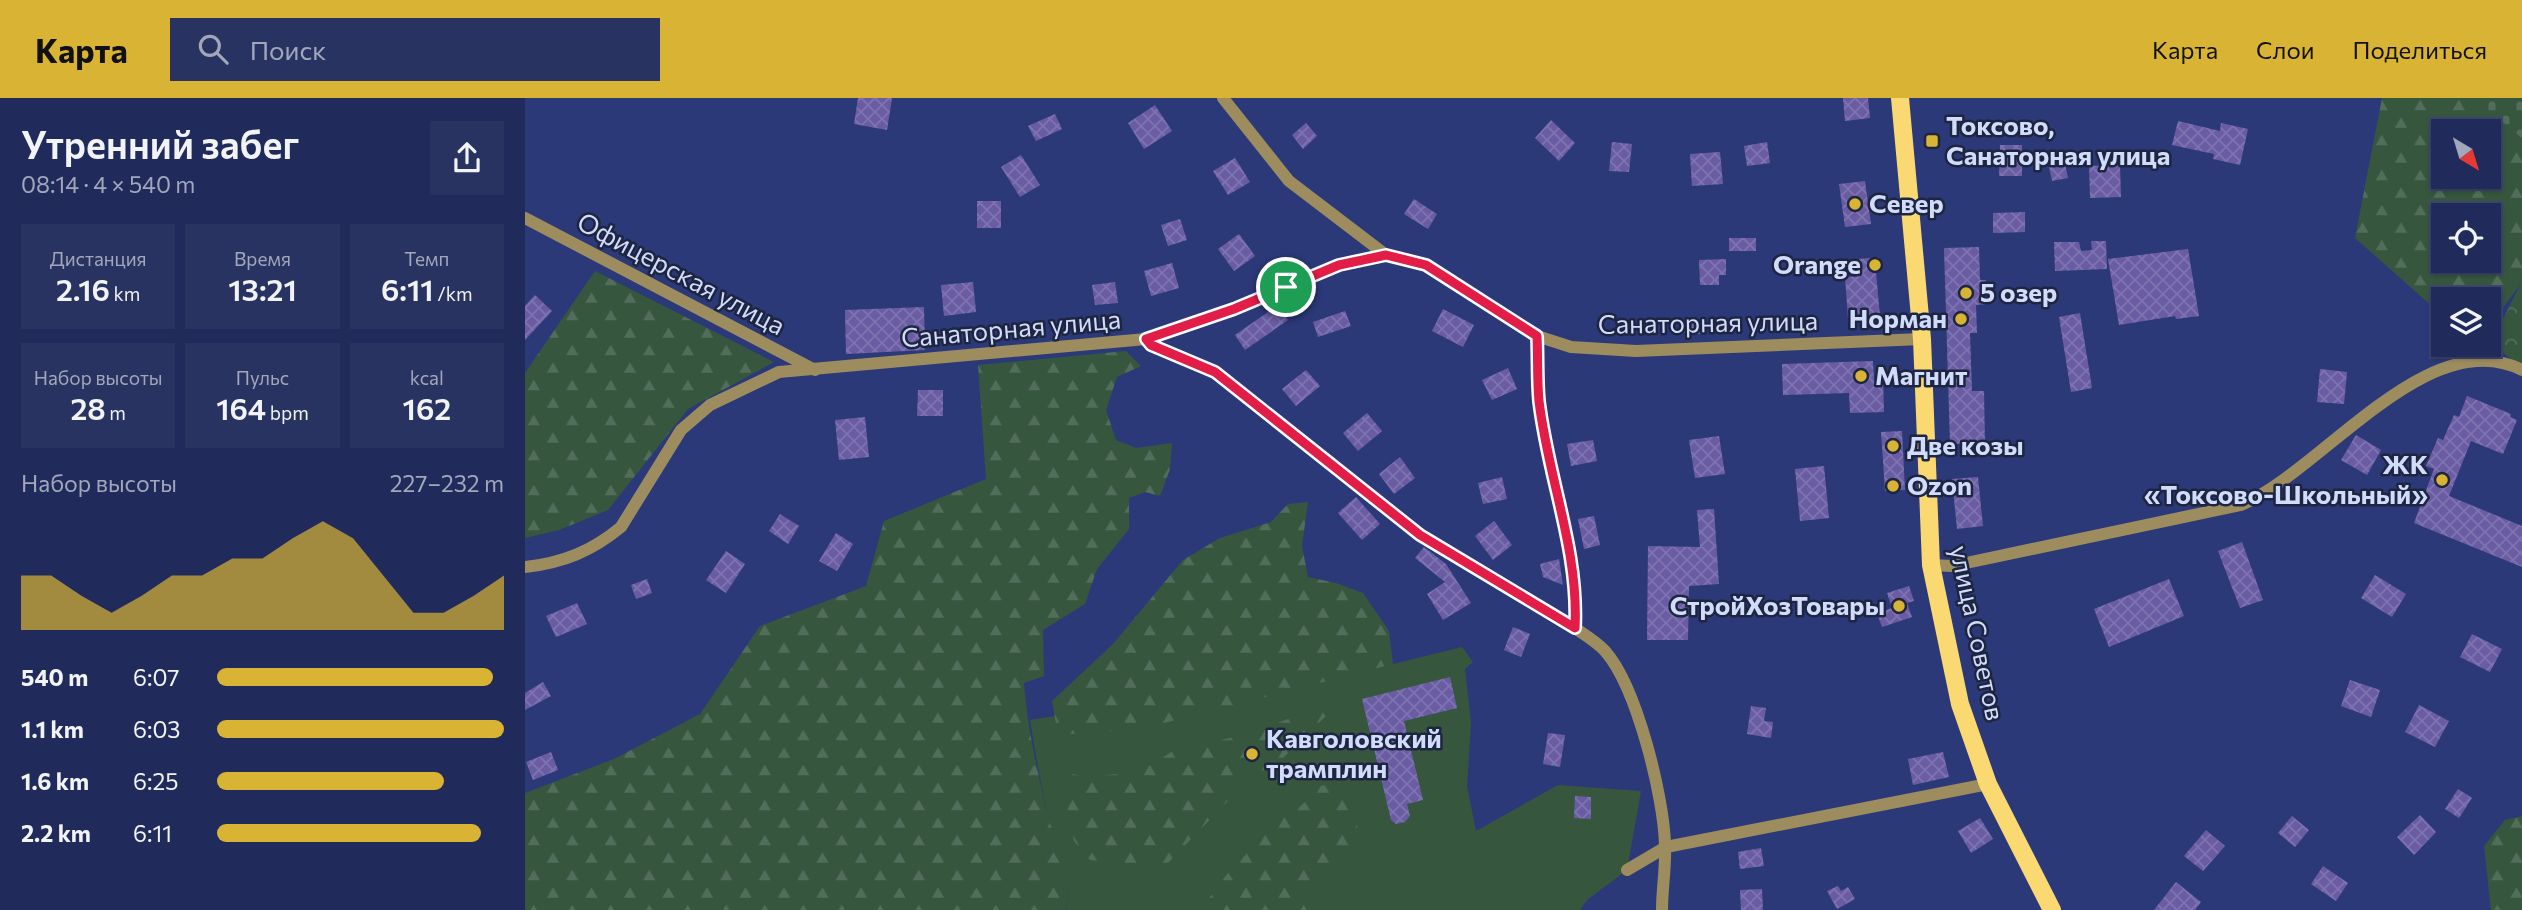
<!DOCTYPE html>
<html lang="ru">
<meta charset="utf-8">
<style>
:root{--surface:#212b5b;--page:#293361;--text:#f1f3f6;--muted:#a2a7bb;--line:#3e4771;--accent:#d9b334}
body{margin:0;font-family:Commissioner,sans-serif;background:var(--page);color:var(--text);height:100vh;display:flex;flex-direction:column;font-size:26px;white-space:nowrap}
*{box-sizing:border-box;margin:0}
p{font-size:23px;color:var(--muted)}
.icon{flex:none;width:38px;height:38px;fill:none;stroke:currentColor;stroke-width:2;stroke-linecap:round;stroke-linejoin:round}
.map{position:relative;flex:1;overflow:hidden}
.sheet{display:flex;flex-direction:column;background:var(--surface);width:525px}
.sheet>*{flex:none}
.needle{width:46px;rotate:142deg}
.controls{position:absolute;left:1906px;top:21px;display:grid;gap:14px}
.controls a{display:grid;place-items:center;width:70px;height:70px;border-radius:0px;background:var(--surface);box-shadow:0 2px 5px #0004,0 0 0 2px var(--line);font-size:35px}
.pin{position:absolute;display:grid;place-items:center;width:60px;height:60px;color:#fff;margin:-30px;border:4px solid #fff;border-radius:50%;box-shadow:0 2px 7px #0007}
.round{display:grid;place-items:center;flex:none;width:74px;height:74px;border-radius:0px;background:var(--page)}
.overview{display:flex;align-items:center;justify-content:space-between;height:119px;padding:0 21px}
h1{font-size:38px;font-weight:600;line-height:52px}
.stats{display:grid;grid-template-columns:repeat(3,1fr);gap:10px;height:119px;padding:7px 21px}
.stats div{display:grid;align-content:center;border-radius:0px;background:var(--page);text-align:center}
.stats b{font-size:30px;font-weight:600}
.stats small{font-size:19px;font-weight:400}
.stats p{font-size:19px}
.chart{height:196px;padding:14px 21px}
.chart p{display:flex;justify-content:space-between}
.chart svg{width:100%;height:126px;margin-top:7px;fill:var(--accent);opacity:.7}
ul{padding:0 21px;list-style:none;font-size:23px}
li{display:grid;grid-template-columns:112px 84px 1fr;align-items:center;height:52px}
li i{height:18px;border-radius:9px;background:var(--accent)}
header{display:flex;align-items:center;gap:42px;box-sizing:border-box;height:98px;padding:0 35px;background:var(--accent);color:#111}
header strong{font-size:33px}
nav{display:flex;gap:38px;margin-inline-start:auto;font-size:24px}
.search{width:490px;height:63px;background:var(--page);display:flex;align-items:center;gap:18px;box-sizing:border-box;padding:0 24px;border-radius:0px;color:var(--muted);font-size:26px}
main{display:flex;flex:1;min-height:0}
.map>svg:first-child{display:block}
.green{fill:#36563e}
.forest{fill:url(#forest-firs);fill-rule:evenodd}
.cemetery{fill:url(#cemetery-stones)}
.park{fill:url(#park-crowns)}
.building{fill:url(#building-cross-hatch)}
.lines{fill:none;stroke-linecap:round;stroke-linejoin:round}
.minor{stroke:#9d8d5e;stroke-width:12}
.major{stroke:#fbd972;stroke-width:18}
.route-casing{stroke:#fff;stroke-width:14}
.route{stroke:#e11d48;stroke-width:9}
.poi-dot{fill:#d9b334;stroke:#1d2541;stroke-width:2.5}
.labels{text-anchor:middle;stroke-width:5;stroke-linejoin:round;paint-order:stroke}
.poi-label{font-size:26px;font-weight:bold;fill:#d1dbfa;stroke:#1d2541;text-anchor:start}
.street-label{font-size:26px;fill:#d1dbfa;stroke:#1d2541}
</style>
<header>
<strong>Карта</strong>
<div class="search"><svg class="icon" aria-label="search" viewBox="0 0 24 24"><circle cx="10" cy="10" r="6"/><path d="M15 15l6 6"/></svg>Поиск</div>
<nav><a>Карта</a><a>Слои</a><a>Поделиться</a></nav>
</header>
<main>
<section class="sheet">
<div class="overview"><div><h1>Утренний забег</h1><p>08:14 · 4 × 540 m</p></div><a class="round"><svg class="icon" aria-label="share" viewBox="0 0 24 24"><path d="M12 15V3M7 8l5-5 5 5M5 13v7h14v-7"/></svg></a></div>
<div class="stats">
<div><p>Дистанция</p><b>2.16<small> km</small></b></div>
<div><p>Время</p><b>13:21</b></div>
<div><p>Темп</p><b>6:11<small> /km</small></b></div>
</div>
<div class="stats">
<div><p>Набор высоты</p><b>28<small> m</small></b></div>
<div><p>Пульс</p><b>164<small> bpm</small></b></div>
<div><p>kcal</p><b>162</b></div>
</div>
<div class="chart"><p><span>Набор высоты</span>227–232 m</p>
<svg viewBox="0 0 160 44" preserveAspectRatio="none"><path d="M0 44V25L10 25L20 32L30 38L40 32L50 25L60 25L70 19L80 19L90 12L100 6L110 12L120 25L130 38L140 38L150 32L160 25V44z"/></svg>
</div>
<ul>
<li><b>540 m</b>6:07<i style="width:96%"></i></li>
<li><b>1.1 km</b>6:03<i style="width:100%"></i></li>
<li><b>1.6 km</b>6:25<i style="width:79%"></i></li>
<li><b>2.2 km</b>6:11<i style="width:92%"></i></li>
</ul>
</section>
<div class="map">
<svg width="1997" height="812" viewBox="0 0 1997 812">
<defs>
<pattern id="forest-firs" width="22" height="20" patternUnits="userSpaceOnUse" patternTransform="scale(1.75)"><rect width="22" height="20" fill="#36563e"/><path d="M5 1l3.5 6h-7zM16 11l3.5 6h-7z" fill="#526e5b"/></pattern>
<pattern id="cemetery-stones" width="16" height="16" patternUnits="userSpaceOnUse" patternTransform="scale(1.75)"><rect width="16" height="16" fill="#36563e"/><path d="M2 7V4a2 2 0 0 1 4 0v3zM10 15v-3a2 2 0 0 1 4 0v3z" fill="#526e5b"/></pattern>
<pattern id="park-crowns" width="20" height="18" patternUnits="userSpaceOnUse" patternTransform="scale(1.75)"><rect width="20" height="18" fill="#36563e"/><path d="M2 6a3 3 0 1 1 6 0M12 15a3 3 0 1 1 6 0" fill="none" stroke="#526e5b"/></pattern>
<pattern id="building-cross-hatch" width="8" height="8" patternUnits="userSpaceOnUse" patternTransform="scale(1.75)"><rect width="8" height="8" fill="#6a5ca3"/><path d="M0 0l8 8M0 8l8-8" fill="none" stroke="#7e73b1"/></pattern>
</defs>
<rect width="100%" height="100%" fill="#2c3979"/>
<path class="green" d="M824 524 868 566 937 549 948 564 940 571 946 625 942 688 951 733 1033 687 1116 693 1102 772 1062 802 1055 812H541C548 776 529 747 522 713 515 683 510 652 505 622L530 618Z"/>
<g class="forest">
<path d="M1857 0H1997V184L1964 229V238V201H1918L1917 217 1830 140ZM1918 33H1964V79H1918ZM1918 117H1964V163H1918Z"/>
<polygon points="70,173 249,264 163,311 83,412 34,432 0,440 0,275"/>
<path d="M601 253 616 268 592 279 581 312 591 342 611 350 647 345 645 371 635 398 620 394 604 400V431L572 471 560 506 518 532 519 578 499 585C502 627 512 672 522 713 530 747 548 776 541 812H0V695L89 661 175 616 235 528 341 488 359 423 461 381 453 267Z"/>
<polygon points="783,404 777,448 783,479 811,485 838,495 864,533 868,566 616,631 533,637 527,603 588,546 658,462 695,440 746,424 763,406"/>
<polygon points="801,607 809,610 755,663 726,679 638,770 565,762 549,743 538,687 548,676 560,679 603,675 626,667 651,651 720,637"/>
<polygon points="816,684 828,713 838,749 812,769 782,812 675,812 703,775 754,722 778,706 795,688"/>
<polygon points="1997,718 1997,812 1966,812 1959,748 1980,722"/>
</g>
<polygon class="cemetery" points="1948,0 1997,0 1997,40"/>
<polygon class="park" points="1997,183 1997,270 1966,245"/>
<g class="building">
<polygon points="333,0 367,0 362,32 329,26"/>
<polygon points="1318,0 1343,0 1345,20 1320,23"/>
<polygon points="630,7 647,33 619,51 603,25"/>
<polygon points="530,16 537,31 511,43 503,28"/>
<polygon points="1026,22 1050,45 1034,63 1010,40"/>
<polygon points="1653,23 1695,33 1696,25 1723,31 1715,67 1688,61 1689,56 1647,47"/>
<polygon points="781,25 792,38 778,51 767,37"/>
<polygon points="1087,44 1107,46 1104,74 1084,73"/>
<polygon points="1242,44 1245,65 1222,68 1219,48"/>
<polygon points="1475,47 1497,47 1497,78 1474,78"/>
<polygon points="1195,54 1198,86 1167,88 1165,56"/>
<polygon points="496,57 515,87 495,99 476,69"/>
<polygon points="710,60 725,84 703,97 688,73"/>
<polygon points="1539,61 1543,80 1527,83 1523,64"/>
<polygon points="1595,67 1596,99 1565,100 1564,68"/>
<polygon points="1340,83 1346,126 1320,129 1314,86"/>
<polygon points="889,101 912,116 903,131 879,116"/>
<rect x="452" y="103" width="24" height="27"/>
<polygon points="1500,114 1500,134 1468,135 1468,115"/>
<polygon points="655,121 662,142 643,148 636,127"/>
<polygon points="714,136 730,158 709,173 693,151"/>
<rect x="1204" y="140" width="27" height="13"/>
<polygon points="1566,143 1581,143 1582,171 1530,173 1529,144 1554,144 1556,153 1567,152"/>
<polygon points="1454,149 1455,182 1461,182 1462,206 1451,207 1452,235 1445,235 1447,293 1459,293 1460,345 1425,346 1419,150"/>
<polygon points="1663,151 1674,218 1651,221 1650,218 1594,227 1583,161"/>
<polygon points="1354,159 1355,173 1351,174 1355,218 1323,220 1320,179 1336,178 1334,161"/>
<polygon points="1201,161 1201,177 1194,177 1194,187 1175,187 1174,162"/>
<polygon points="647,165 654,190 626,198 619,173"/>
<polygon points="448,184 451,214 419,218 416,187"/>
<polygon points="590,184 593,205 570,207 567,187"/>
<polygon points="10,197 27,213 0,242 0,208"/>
<polygon points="753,207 763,222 720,252 710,237"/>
<polygon points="399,209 400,252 321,256 320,212"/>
<polygon points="918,211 949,227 938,249 907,233"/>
<polygon points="820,213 826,228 793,239 788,224"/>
<polygon points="1555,215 1567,290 1546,294 1534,219"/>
<polygon points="1160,222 1181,224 1181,236 1159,235"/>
<polygon points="1348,263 1349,282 1358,281 1359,314 1325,315 1324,295 1258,297 1257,266"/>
<polygon points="983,270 992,291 967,302 957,282"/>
<polygon points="1795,271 1822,274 1819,306 1792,304"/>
<polygon points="781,272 795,288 771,308 757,291"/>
<polygon points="393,292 418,292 418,318 392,318"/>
<polygon points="1942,298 1986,316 1985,319 1992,322 1978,356 1946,343 1924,398 1997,428 1997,469 1889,425 1909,371 1901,368 1913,340 1918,342 1929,317 1934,319"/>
<polygon points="842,315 857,333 833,353 818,335"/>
<polygon points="340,319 344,359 314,362 310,322"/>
<polygon points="1377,333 1380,392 1360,393 1356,334"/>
<polygon points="1831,337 1856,352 1842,377 1816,362"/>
<polygon points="1194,338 1200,376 1170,380 1164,342"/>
<polygon points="1068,342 1072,363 1046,368 1042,346"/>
<polygon points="875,359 890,380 869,396 854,376"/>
<polygon points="1299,368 1304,420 1275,423 1270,371"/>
<polygon points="977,379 982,401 958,406 953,385"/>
<polygon points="1453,379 1458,428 1432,431 1427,381"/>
<polygon points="831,399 855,426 837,442 813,415"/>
<polygon points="1189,411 1194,486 1164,488 1163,542 1122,542 1123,448 1175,449 1172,412"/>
<polygon points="255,416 274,428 263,446 244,433"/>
<polygon points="1069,418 1075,447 1059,451 1053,421"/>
<polygon points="969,423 987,447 968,462 950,438"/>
<polygon points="311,435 328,446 312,473 294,463"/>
<polygon points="1717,444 1738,502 1715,510 1693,453"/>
<polygon points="899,449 921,466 946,505 918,522 902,496 920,484 890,460"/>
<polygon points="201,453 220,466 201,495 181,482"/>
<polygon points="1034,461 1038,487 1018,479 1015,466"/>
<polygon points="1850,477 1881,496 1867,519 1836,500"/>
<polygon points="122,481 127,495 111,501 106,487"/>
<polygon points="1644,481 1659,518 1584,549 1569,511"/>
<polygon points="1384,488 1389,503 1382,505 1387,519 1357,529 1352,515 1367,510 1362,495"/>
<polygon points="52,505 62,526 31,539 21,518"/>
<polygon points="988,529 1005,536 996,559 979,552"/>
<polygon points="1947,536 1977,551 1965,574 1935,559"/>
<polygon points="925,579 932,610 879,623 898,702 882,706 885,718 880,724 871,726 866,722 837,601"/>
<polygon points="1825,582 1855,592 1846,619 1816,608"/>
<polygon points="18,584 26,598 0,612 0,595"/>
<polygon points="1894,607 1924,623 1910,649 1880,634"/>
<polygon points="1226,608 1241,610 1239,623 1248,624 1246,640 1222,636"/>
<polygon points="1023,635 1040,637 1035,669 1018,666"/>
<polygon points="26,654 33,672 8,682 1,664"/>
<polygon points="1418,654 1424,679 1388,687 1383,661"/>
<polygon points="1933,691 1947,700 1934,720 1920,711"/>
<polygon points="1050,698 1066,699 1066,721 1049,720"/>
<polygon points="1895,717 1911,734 1889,757 1872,739"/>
<polygon points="1767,718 1784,732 1770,749 1753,735"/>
<polygon points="1455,720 1468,741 1446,755 1433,733"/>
<polygon points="1681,732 1700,748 1678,773 1659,758"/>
<polygon points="1236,750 1239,768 1215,771 1213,754"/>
<polygon points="1798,768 1823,785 1811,803 1786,786"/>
<polygon points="1651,784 1676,804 1670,812 1629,812"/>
<polygon points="1313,788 1316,793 1323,789 1330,801 1312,811 1302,793"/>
<polygon points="1237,791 1238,812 1216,812 1215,792"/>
</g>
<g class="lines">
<g class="minor">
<polyline points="698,0 764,83 861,157"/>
<polyline points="0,120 290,272"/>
<path d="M621 241 626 247 690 274 895 437 1050 530C1054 452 1023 379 1014 303 1012 282 1013 260 1012 238"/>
<path d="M1406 467 1427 468 1716 407C1796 374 1903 224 1997 272"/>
<path d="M0 469C38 465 67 453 96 429L156 332 185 307 254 274 621 241 709 211 814 167 861 157 901 167 1012 238 1046 249 1111 253 1397 241"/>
<path d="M1050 530C1060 537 1072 544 1080 553 1112 589 1139 700 1140 747 1141 769 1137 790 1137 812"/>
<polyline points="1102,772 1141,749 1463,686"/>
</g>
<polyline class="major" points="1375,0 1397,241 1406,467 1435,606 1463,686 1527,812"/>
</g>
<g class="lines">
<g class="route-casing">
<path id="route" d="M861 157 901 167 1012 238C1013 260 1012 282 1014 303 1023 380 1054 452 1050 530L895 437 690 274 626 247 621 241 709 211 814 167Z"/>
</g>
<use href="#route" class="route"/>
</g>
<g class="poi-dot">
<rect x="1400" y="36" width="14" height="14" rx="3.5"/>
<circle cx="1330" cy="106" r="7"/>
<circle cx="1350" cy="167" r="7"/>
<circle cx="1441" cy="195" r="7"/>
<circle cx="1436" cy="221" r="7"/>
<circle cx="1336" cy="278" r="7"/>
<circle cx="1368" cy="348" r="7"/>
<circle cx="1917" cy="382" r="7"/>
<circle cx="1368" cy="388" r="7"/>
<circle cx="1374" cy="508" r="7"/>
<circle cx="727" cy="656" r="7"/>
</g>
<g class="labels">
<g class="poi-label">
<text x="1421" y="37">Токсово,<tspan x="1421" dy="30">Санаторная улица</tspan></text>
<text x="1344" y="115">Север</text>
<text x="1336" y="176" text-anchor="end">Orange</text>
<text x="1455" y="204">5 озер</text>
<text x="1422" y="230" text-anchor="end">Норман</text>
<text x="1350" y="287">Магнит</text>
<text x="1382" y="357">Две козы</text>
<text x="1903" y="376" text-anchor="end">ЖК<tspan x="1903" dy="30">«Токсово-Школьный»</tspan></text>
<text x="1382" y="397">Ozon</text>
<text x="1360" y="517" text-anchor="end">СтройХозТовары</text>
<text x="741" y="650">Кавголовский<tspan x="741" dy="30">трамплин</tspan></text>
</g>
<g class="street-label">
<text transform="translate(156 176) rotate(28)" y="9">Офицерская улица</text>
<text transform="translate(1183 225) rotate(-1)" y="9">Санаторная улица</text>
<text transform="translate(486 231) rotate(-5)" y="9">Санаторная улица</text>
<text transform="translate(1452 535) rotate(78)" y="9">улица Советов</text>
</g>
</g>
</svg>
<div class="controls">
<a><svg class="needle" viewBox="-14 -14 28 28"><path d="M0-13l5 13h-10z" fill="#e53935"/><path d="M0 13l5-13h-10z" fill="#a2a7bb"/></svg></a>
<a><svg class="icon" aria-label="locate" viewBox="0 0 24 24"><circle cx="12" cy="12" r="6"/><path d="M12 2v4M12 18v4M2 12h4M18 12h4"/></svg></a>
<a><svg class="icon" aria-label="layers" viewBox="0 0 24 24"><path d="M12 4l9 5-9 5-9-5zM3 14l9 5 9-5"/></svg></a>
</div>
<div class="pin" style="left:761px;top:189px;background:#1e9e55"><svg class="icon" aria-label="arrive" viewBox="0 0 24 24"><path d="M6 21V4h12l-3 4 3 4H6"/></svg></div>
</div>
</main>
